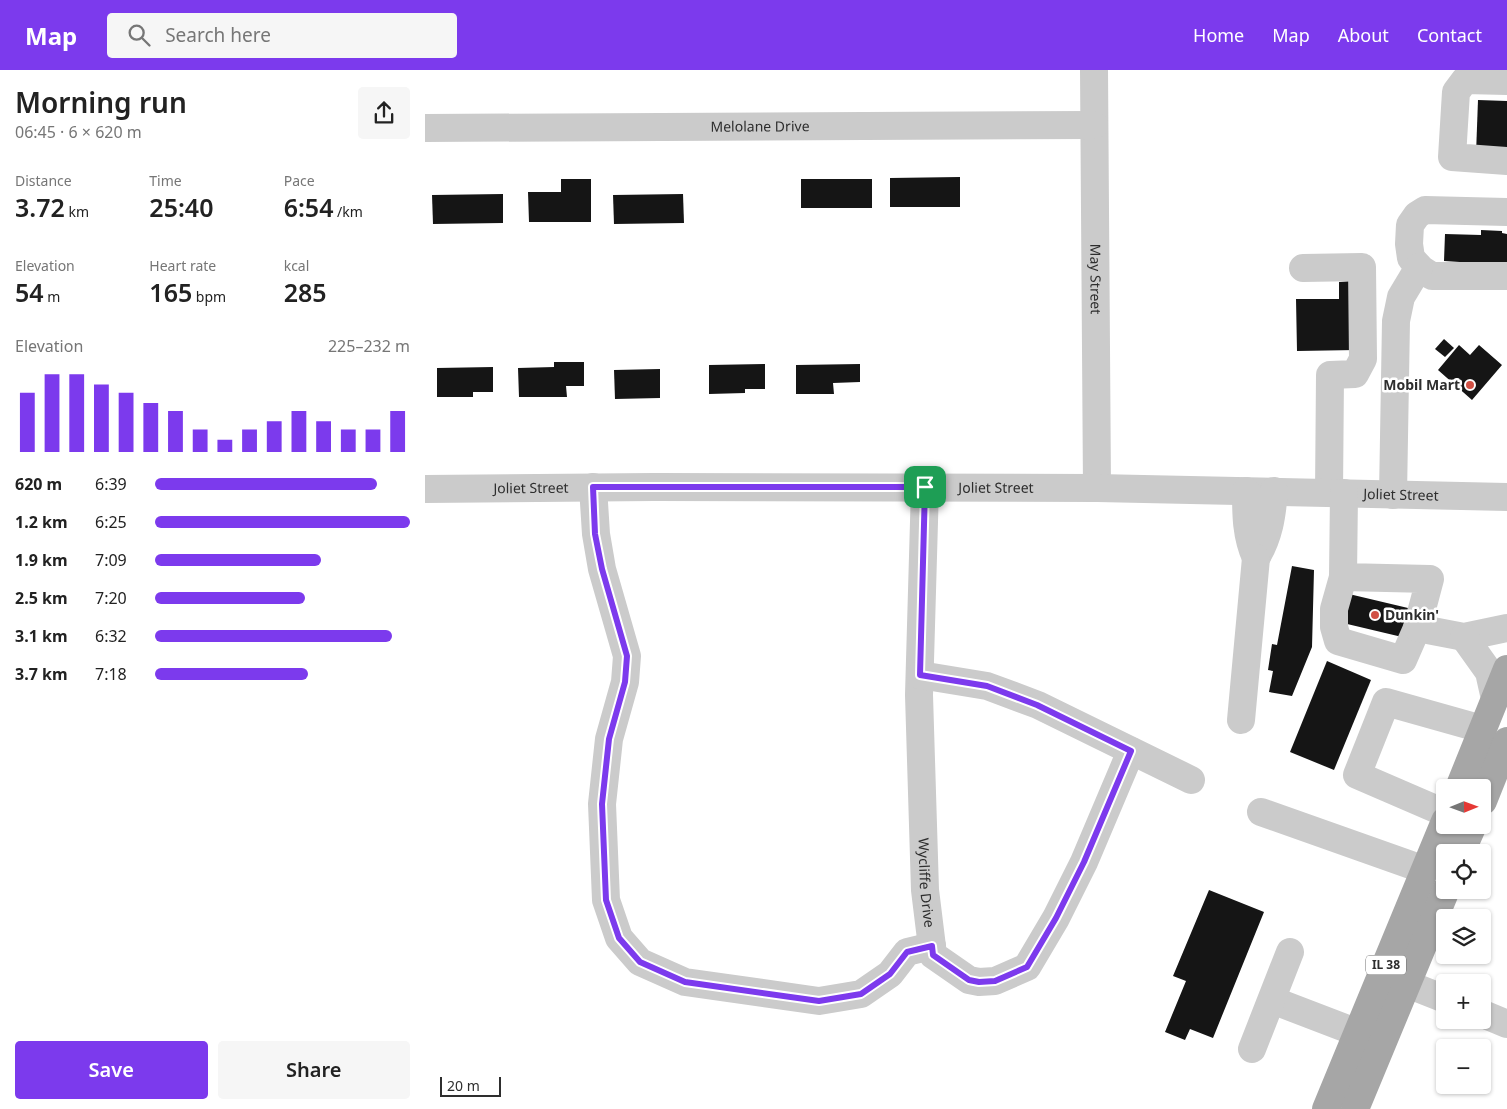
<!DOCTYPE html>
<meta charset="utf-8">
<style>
:root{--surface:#fff;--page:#f6f6f6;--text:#222;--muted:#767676;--accent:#7c3aed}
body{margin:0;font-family:"Noto Sans",sans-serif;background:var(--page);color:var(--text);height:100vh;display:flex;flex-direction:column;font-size:19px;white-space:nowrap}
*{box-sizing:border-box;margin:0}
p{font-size:16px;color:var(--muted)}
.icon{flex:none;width:28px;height:28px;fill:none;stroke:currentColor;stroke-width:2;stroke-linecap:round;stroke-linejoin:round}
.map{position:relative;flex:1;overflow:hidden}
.sheet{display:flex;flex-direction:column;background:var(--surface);width:425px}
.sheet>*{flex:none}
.needle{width:32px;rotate:89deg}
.fabs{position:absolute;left:1011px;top:709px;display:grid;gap:10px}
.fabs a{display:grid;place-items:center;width:55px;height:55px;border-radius:5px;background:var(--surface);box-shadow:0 1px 4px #0004;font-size:25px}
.scale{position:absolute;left:15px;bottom:12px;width:61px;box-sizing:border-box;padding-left:5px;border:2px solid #2e2e2e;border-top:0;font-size:14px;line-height:18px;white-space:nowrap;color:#2e2e2e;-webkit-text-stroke:4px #fff;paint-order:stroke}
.pin{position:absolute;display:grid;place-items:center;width:42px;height:42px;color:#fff;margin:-21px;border-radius:10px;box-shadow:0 2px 8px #0006}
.round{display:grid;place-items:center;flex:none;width:52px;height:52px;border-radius:5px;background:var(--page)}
.head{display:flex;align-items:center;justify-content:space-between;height:85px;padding:0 15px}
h1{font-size:28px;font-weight:600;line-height:38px}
.figures{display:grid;grid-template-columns:repeat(3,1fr);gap:8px;height:85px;padding:5px 15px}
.figures div{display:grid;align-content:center}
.figures b{font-size:25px;font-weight:600}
.figures small{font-size:14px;font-weight:400}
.figures p{font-size:14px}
.chart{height:140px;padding:10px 15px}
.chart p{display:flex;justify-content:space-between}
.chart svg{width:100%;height:90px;margin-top:5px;stroke:var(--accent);stroke-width:6}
.primary-button{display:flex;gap:10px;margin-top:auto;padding:10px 15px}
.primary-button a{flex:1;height:58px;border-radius:5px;background:var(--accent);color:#fff;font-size:20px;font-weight:600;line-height:58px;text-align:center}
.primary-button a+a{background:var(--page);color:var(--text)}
ul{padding:0 15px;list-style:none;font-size:16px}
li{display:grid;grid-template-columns:80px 60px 1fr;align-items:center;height:38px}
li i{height:12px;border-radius:6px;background:var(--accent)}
header{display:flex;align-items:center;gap:30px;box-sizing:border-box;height:70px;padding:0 25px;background:var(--accent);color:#fff}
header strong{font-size:24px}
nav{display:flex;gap:28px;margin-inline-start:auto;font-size:18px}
.search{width:350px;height:45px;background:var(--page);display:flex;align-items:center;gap:12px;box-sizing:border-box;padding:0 18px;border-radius:5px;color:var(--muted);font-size:19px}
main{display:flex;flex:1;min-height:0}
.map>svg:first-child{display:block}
.building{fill:#151515}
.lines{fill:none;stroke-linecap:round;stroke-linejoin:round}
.minor{stroke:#cbcbcb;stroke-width:28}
.major{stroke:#a6a6a6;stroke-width:28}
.route-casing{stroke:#fff;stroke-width:10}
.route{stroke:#7c3aed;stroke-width:6}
.poi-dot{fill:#d15145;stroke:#fff;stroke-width:2}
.labels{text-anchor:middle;stroke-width:5;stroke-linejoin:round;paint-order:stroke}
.shield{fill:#fff;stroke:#6d6d6d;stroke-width:1}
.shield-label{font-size:12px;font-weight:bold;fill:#2e2e2e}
.street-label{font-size:14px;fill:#2e2e2e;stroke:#fff}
.poi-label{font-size:14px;font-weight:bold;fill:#2e2e2e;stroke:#fff;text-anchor:end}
</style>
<header>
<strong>Map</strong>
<div class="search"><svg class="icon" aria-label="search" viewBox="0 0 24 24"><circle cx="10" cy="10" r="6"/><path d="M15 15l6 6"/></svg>Search here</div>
<nav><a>Home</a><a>Map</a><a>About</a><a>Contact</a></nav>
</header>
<main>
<section class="sheet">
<div class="head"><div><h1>Morning run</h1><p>06:45 · 6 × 620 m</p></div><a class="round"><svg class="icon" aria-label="share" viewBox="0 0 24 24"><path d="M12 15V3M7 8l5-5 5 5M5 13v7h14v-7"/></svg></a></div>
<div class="figures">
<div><p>Distance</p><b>3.72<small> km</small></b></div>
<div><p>Time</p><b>25:40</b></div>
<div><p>Pace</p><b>6:54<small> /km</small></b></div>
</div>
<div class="figures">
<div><p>Elevation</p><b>54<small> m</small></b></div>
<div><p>Heart rate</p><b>165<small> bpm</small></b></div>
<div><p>kcal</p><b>285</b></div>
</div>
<div class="chart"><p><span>Elevation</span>225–232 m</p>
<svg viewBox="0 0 160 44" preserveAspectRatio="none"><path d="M5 44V15M15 44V6M25 44V6M35 44V11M45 44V15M55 44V20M65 44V24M75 44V33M85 44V38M95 44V33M105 44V29M115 44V24M125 44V29M135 44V33M145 44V33M155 44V24"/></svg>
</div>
<ul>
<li><b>620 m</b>6:39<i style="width:87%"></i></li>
<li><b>1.2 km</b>6:25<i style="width:100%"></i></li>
<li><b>1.9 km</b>7:09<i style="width:65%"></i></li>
<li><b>2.5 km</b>7:20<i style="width:59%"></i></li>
<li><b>3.1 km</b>6:32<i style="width:93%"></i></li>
<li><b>3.7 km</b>7:18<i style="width:60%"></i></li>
</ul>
<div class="primary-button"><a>Save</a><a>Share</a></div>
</section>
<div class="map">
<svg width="1082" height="1039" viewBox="0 0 1082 1039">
<rect width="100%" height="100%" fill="#fff"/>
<g class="building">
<polygon points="1053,30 1082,31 1082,85 1051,84"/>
<polygon points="535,107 535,137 465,137 465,108"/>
<polygon points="136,109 166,109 166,152 104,152 103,122 136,122"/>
<rect x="376" y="109" width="71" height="29"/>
<polygon points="78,124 78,153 8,154 7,125"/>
<polygon points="258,124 259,153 189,154 188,125"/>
<polygon points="1056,160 1077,161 1077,163 1082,164 1082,195 1019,191 1020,164 1056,165"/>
<polygon points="928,211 931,280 872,281 871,229 914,229 914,212"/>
<polygon points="1019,269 1029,278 1020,287 1010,279"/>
<polygon points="1034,275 1045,285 1054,275 1077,295 1047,330 1013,300"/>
<polygon points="129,292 159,292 159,316 141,316 142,327 94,327 93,298 129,297"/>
<polygon points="340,294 340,319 320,319 320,323 284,324 284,295"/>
<polygon points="435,294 435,312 408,313 409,324 371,324 371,295"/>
<polygon points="68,297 68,322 48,322 48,327 12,327 12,298"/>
<polygon points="235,299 235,328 190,329 189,300"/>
<polygon points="867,496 889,500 887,577 867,626 844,622 848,601 843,600 847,574 852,575"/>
<polygon points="924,524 983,538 977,567 918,553"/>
<polygon points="902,591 946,610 909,700 865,682"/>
<polygon points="784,820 839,842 788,968 765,959 760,970 740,962 761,911 748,906"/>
</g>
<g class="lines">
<g class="minor">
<path id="s1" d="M669 0 672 418"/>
<polyline points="1082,11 1040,10 1031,22 1027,87 1082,91"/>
<path id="s2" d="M0 58 669 55"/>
<polyline points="1082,142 1000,140 992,145 985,155 984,174 986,188 996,199 1007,206 1082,206"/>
<polyline points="878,198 937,197 938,289 930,304 905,305 904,423"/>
<polyline points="168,417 171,464 177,499 202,586 200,612 184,669 177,734 181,830 194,868 215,892 260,912 394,931 436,924 465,904 482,882 507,876"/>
<path id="s3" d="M500 417 494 625 500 820 508 885 544 910 554 912 570 911 602 897 631 848 659 792 706 681"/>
<path id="s4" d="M0 419 229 417 672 418 1082 427"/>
<path d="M821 421C821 444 821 466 831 488 844 467 847 446 849 421"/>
<polyline points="968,425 971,251 976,227 994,197"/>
<polyline points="918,507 1005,509 992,558 978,590 913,571 909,557 909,539 918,507 919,423"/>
<polyline points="992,558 1039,567 1082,558"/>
<polyline points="1039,567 1064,602 1070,629"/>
<polyline points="495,605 562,616 613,635 766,710"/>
<polyline points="816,650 831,488"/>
<polyline points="836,742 1000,800"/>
<polyline points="1020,743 932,705 961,632 1057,659"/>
<polyline points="982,914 1020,929"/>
<polyline points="847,930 933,963"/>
<polyline points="1058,944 1082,954"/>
<polyline points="827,979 865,882"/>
</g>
<g class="major">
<polyline points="1034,718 1082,599"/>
<polyline points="1058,731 1082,671"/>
<polyline points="1036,782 1048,755"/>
<polyline points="901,1039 1020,751"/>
<polyline points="930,1039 1021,820"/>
</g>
</g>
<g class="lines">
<g class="route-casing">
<polygon id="route" points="168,417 500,417 495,605 562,616 612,635 706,681 659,792 631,848 602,897 570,911 554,912 544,910 508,885 507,876 482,882 465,904 436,924 394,931 260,912 215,892 194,868 181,830 177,734 184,669 200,612 202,586 177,499 170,464"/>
</g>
<use href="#route" class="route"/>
</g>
<g class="poi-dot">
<circle cx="1045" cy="315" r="5"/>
<circle cx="950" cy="545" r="5"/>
</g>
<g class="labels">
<rect class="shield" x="941" y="885.5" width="40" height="19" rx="4"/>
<g class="shield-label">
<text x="961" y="899">IL 38</text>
</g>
<g class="street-label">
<text dy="5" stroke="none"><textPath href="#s2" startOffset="335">Melolane Drive</textPath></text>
<text dy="5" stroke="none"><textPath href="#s1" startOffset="209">May Street</textPath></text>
<text dy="5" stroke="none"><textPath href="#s4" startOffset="106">Joliet Street</textPath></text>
<text dy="5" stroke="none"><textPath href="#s4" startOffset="571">Joliet Street</textPath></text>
<text dy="5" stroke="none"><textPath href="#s4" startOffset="976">Joliet Street</textPath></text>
<text dy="5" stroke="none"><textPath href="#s3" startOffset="396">Wycliffe Drive</textPath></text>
</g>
<g class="poi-label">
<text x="1035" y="320">Mobil Mart</text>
<text x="960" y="550" text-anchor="start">Dunkin'</text>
</g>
</g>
</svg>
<div class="fabs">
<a><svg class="needle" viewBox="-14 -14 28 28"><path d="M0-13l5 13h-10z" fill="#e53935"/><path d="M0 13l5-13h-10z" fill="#767676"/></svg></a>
<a><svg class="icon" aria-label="locate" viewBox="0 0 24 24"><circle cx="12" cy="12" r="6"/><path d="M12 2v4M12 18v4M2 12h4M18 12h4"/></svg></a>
<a><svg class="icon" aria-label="layers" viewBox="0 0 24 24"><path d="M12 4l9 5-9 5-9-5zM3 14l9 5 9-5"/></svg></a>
<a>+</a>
<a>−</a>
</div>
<div class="scale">20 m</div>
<div class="pin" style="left:500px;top:417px;background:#1e9e55"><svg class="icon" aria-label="arrive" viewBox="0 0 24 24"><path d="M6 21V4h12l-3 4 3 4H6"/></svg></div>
</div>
</main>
